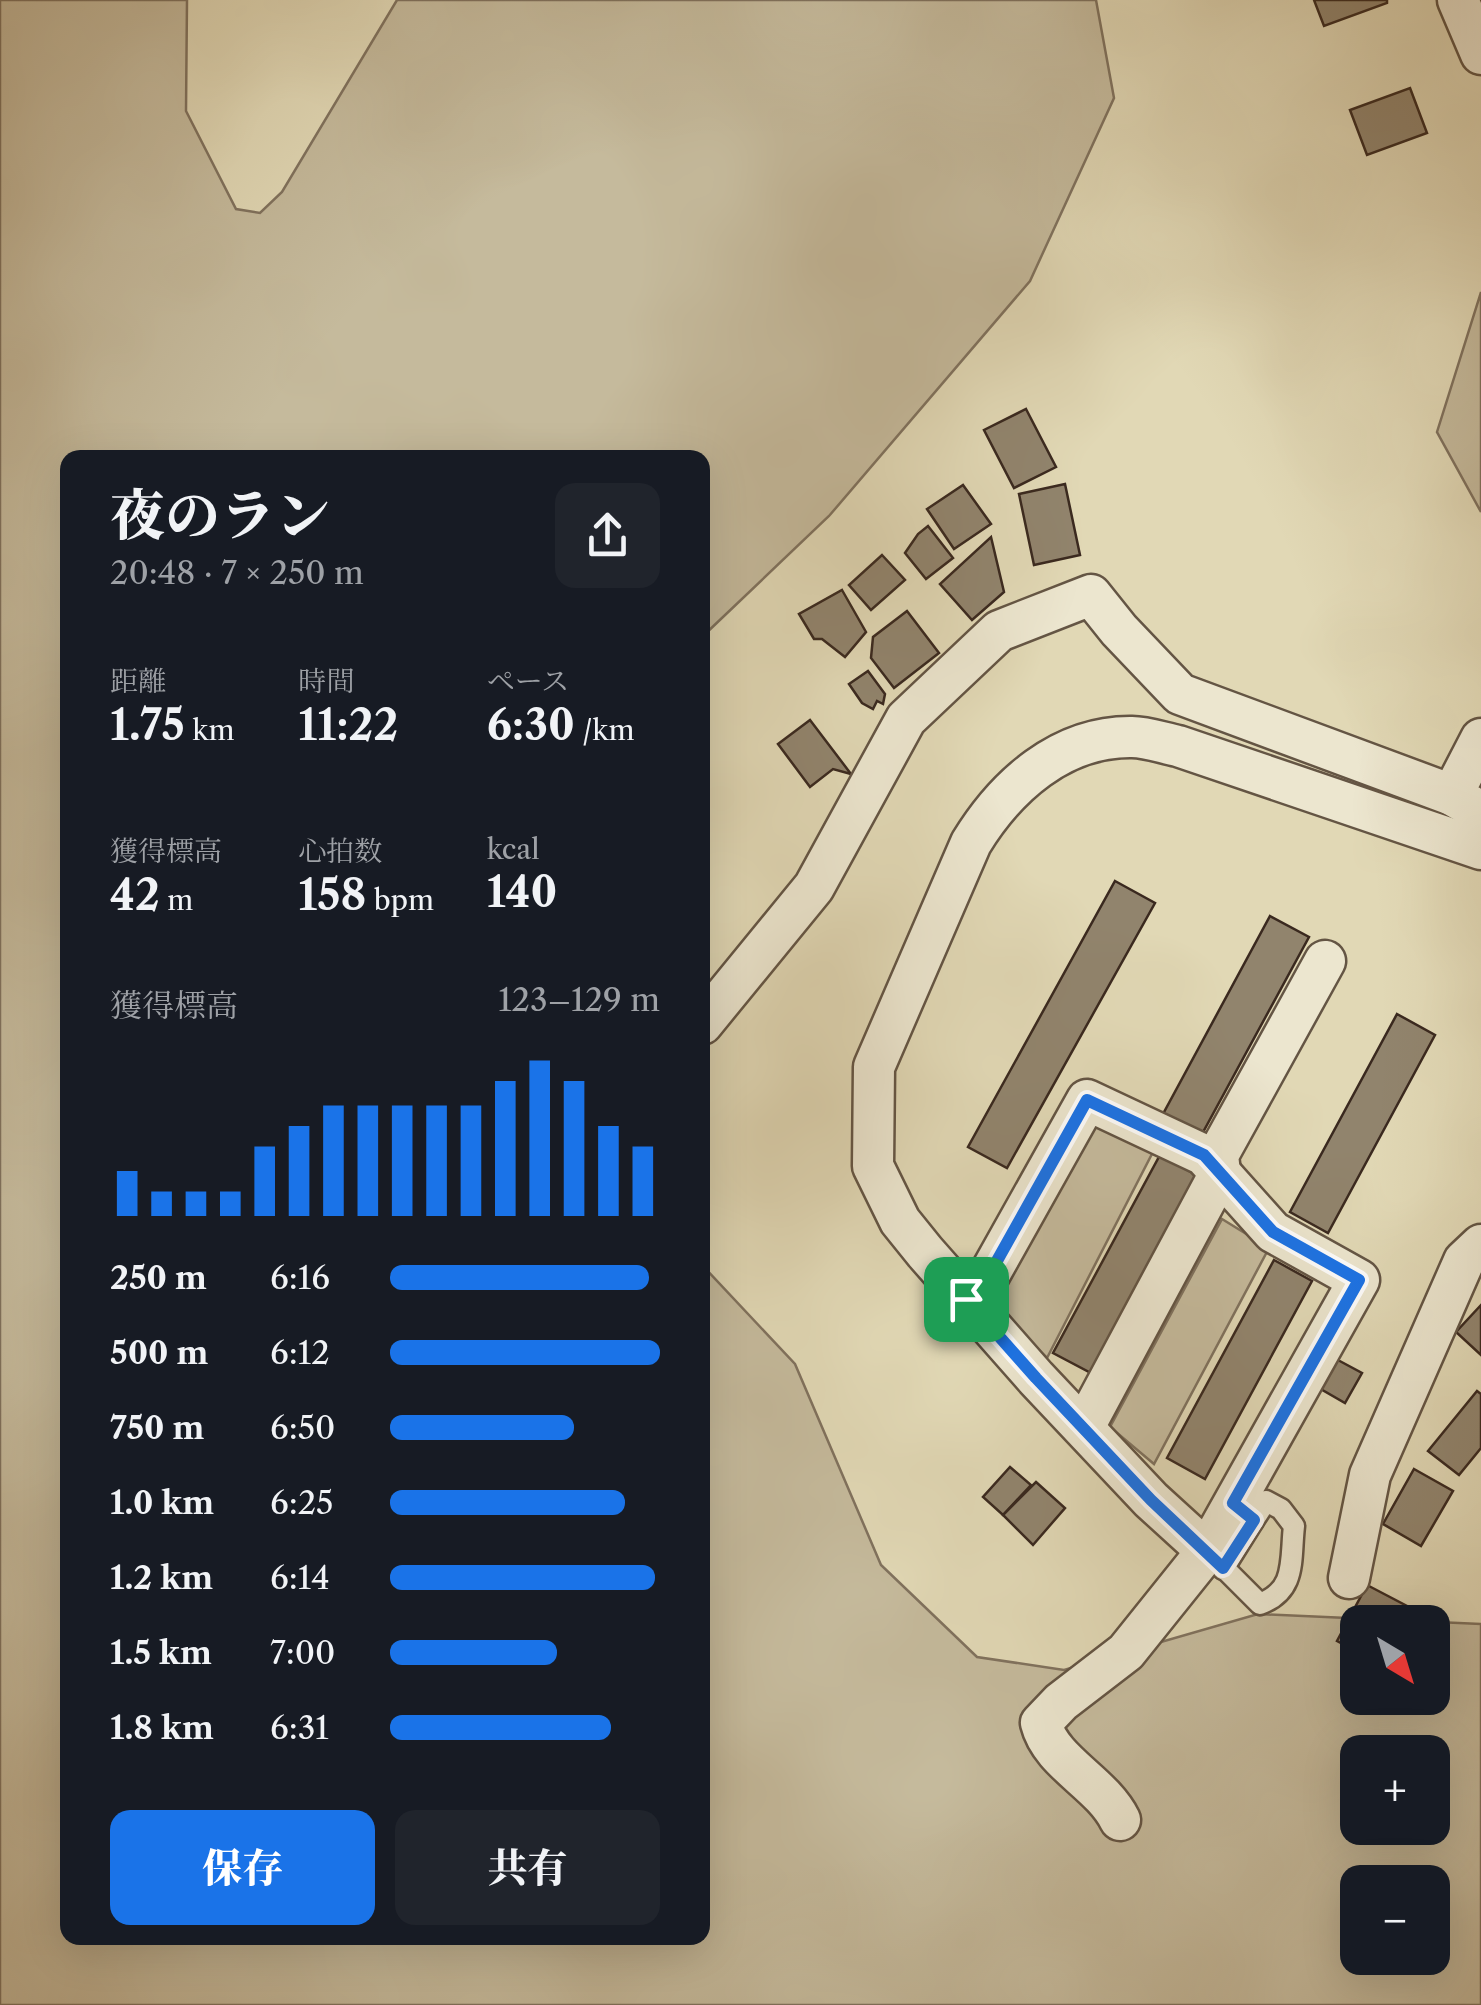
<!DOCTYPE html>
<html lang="ja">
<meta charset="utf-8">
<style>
:root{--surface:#171b24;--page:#20242c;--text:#f1f3f6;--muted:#9ea1a6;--accent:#1a73e8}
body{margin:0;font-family:"Libre Caslon Text","Noto Serif JP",serif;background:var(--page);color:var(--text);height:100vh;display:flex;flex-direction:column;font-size:38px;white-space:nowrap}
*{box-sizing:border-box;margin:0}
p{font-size:32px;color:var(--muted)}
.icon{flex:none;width:55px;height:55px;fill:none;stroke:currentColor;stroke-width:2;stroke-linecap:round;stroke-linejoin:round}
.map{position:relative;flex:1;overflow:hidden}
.details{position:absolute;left:60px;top:450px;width:650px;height:1495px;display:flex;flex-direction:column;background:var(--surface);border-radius:20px;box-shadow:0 10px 40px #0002}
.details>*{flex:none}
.needle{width:65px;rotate:142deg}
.fabs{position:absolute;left:1340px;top:1605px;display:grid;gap:20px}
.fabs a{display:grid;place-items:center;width:110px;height:110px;border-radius:20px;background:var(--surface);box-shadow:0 10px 40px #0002;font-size:50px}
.pin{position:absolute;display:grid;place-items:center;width:85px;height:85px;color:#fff;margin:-42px;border-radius:20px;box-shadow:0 5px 15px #0006}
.round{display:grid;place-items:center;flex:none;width:105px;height:105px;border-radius:20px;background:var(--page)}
.summary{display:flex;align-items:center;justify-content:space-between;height:170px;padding:0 50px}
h1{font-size:55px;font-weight:800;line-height:75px}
.metrics{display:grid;grid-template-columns:repeat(3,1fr);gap:15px;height:170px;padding:10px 50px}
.metrics div{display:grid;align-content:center}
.metrics b{font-size:42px;font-weight:800}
.metrics small{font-size:28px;font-weight:400}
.metrics p{font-size:28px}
.chart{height:280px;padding:20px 50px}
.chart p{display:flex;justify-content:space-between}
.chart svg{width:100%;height:180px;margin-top:10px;stroke:var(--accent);stroke-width:6}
.primary-button{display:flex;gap:20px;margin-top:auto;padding:20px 50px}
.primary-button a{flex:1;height:115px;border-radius:20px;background:var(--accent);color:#fff;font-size:40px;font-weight:800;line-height:115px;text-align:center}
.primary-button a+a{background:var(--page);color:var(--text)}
ul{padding:0 50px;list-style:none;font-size:32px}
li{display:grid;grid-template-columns:160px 120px 1fr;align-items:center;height:75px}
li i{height:25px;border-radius:12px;background:var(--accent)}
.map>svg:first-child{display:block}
.green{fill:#c5ba9c;stroke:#80725e;stroke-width:2.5;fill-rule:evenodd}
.building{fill:#91846d;stroke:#3a291f;stroke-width:2.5}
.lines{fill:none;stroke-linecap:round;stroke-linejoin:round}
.lane-casing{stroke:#645544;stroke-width:25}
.street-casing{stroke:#645544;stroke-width:45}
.lane{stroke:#ece6cf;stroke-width:20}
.street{stroke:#ece6cf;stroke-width:40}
.route-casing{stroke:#fff;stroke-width:20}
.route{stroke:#1a73e8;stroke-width:12}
</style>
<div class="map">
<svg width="1481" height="2005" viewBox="0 0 1481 2005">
<rect width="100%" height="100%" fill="#e1d8b5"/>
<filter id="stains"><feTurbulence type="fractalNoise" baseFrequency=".002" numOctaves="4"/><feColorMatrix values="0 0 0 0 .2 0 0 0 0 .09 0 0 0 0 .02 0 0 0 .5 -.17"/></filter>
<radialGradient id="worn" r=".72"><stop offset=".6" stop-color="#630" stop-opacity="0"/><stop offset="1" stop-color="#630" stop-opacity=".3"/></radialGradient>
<g class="green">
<path d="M0 0H187L186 111 236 209 260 213 282 192 397 0H1096L1114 98 1030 281 829 516 703 636 702 458H68V1938H702L703 1266 795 1364 881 1565 977 1657 1064 1670 1258 1614 1481 1624V2005H0ZM1358 1622H1432V1698H1358ZM1358 1752H1432V1828H1358ZM1358 1882H1432V1958H1358Z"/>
<polygon points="1481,292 1481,512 1437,432"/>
<polygon points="1099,1119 1155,1148 1047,1358 995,1307"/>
<polygon points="1222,1219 1269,1248 1154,1464 1110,1427"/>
</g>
<g class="building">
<polygon points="1314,0 1387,0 1387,3 1324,26"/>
<polygon points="1410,88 1427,133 1367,155 1350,110"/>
<polygon points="1026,409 1056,467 1014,488 984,430"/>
<polygon points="1065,484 1080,555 1034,565 1019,494"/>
<polygon points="963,485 991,524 954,549 927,509"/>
<polygon points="928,526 953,558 926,579 905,553 918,534"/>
<polygon points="991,537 1004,592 972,620 940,584"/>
<polygon points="882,555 905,580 871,610 849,585"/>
<polygon points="842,590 866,632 845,657 822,639 814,639 799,614"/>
<polygon points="907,611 939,653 894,688 871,658 873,637"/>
<polygon points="868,671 885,694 883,704 877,701 873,709 862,703 849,684"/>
<polygon points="810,720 851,774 833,769 810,787 778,744"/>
<polygon points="1115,881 1155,903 1007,1168 968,1147"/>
<polygon points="1270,916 1309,937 1202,1134 1163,1114"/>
<polygon points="1397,1014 1435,1035 1328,1233 1290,1212"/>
<polygon points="1160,1155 1198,1176 1091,1373 1053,1353"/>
<polygon points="1274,1260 1312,1281 1205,1479 1167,1458"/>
<polygon points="1481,1305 1481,1355 1456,1332"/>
<polygon points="1336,1359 1362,1373 1345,1403 1319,1388"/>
<polygon points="1477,1391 1481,1394 1481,1448 1459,1475 1428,1451"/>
<polygon points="1010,1467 1031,1485 1003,1515 983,1497"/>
<polygon points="1414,1469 1453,1491 1421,1546 1383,1524"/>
<polygon points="1036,1482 1065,1508 1033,1545 1003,1515"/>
<polygon points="1367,1585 1407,1606 1398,1622 1358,1622 1358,1652 1337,1641"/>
</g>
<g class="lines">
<g class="lane-casing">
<g id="lane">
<path d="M1207 1551 1260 1604C1297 1590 1290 1560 1294 1526L1281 1509 1266 1501 1253 1521 1233 1503"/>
<polyline points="1223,1569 1253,1521"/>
</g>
</g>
<g class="street-casing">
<g id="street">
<polyline points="1458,0 1481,54"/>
<polyline points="1481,739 1452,795 1481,812"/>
<polyline points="702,1024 814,887 906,719 999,631 1091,595 1119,630 1180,694 1452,795"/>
<path d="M967 1299 984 1284 1087 1100 1204 1155 1273 1232 1359 1280 1207 1551 1126 1652 1061 1702 1041 1723C1051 1763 1101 1782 1120 1820"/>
<polyline points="1084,1427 1220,1173 1218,1155 1325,961"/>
<path d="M1207 1551 1151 1500 1036 1378 925 1252 900 1221 873 1166 874 1067 971 843C1006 786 1061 736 1132 737 1147 737 1163 743 1178 746L1481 849"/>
<polyline points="1349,1578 1370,1475 1464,1261 1481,1245"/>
</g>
</g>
<use href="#lane" class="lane"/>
<use href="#street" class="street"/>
</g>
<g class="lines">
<g class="route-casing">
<polygon id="route" points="1087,1100 1204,1155 1273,1232 1359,1280 1233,1503 1254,1520 1223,1568 1151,1500 1036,1378 966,1299 984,1284"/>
</g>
<use href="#route" class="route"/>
</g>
<rect width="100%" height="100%" filter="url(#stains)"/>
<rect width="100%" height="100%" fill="url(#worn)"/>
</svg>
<div class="fabs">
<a><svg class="needle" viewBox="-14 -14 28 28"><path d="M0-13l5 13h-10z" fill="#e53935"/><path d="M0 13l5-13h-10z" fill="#9ea1a6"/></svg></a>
<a>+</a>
<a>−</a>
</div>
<div class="pin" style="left:966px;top:1299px;background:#1e9e55"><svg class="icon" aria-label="arrive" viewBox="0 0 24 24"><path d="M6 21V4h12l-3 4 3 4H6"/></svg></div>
<section class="details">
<div class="summary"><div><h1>夜のラン</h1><p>20:48 · 7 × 250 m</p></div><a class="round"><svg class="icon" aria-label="share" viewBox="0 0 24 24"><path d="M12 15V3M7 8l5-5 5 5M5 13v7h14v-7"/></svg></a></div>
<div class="metrics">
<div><p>距離</p><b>1.75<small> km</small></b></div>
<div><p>時間</p><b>11:22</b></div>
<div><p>ペース</p><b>6:30<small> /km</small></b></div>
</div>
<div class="metrics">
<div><p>獲得標高</p><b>42<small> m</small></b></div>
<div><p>心拍数</p><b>158<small> bpm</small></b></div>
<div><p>kcal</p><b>140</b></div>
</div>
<div class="chart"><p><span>獲得標高</span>123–129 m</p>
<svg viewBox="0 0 160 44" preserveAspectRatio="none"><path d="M5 44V33M15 44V38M25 44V38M35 44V38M45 44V27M55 44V22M65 44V17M75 44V17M85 44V17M95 44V17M105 44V17M115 44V11M125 44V6M135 44V11M145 44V22M155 44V27"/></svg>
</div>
<ul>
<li><b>250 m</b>6:16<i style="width:96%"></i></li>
<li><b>500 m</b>6:12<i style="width:100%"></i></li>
<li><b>750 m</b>6:50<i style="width:68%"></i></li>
<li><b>1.0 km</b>6:25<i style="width:87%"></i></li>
<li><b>1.2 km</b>6:14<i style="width:98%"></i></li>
<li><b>1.5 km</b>7:00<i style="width:62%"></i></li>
<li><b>1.8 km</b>6:31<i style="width:82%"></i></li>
</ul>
<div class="primary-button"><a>保存</a><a>共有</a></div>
</section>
</div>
